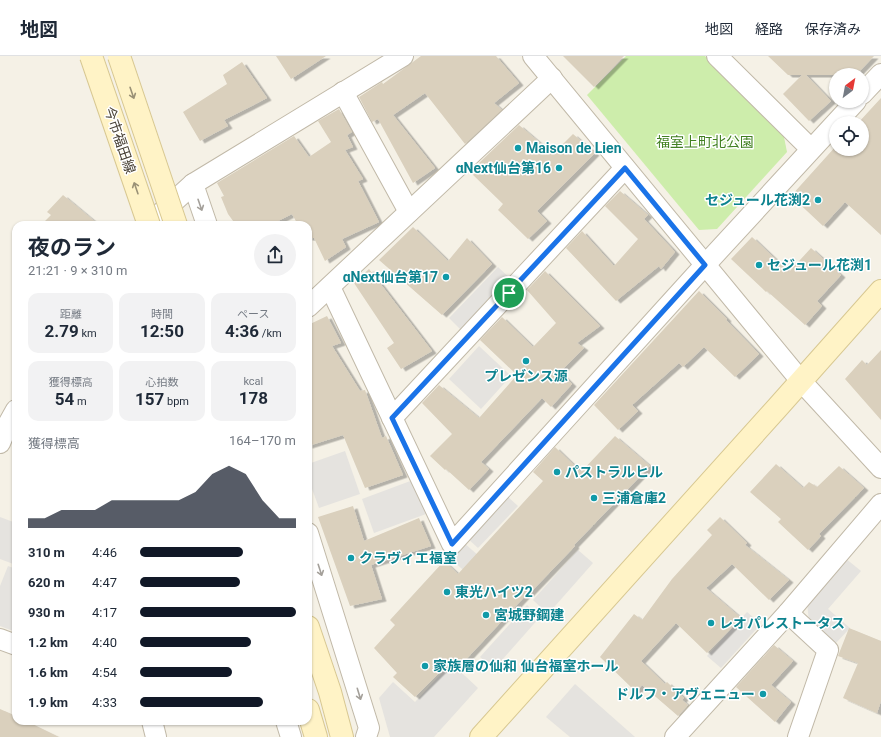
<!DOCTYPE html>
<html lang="ja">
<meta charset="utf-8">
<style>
:root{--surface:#fff;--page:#f2f2f3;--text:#1f2937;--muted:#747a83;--line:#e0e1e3;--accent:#111827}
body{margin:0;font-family:Roboto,"Noto Sans JP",sans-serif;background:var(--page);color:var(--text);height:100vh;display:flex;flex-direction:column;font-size:15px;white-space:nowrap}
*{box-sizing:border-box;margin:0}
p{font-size:13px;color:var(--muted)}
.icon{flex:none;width:22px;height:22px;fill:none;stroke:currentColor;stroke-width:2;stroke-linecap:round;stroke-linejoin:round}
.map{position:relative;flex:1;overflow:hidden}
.drawer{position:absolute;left:12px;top:165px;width:300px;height:504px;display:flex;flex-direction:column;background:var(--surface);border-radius:12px;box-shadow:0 1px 3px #0004}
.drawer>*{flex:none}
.needle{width:26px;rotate:32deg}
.buttons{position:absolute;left:829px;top:12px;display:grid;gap:8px}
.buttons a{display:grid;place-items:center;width:40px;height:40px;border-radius:50%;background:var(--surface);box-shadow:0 1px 3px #0004;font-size:20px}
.pin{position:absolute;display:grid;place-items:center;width:34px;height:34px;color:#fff;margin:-17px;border:2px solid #fff;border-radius:50%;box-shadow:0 1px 4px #0007}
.round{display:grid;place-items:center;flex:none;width:42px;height:42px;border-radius:21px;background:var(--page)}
.head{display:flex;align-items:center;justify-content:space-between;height:68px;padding:0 16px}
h1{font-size:22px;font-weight:700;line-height:30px}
.stats{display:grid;grid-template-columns:repeat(3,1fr);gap:6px;height:68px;padding:4px 16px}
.stats div{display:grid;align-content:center;border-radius:10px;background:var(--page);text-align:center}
.stats b{font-size:17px;font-weight:700}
.stats small{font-size:11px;font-weight:400}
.stats p{font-size:11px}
.chart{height:112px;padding:8px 16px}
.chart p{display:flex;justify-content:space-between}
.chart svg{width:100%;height:72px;margin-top:4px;fill:var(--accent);opacity:.7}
ul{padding:0 16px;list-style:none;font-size:13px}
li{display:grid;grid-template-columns:64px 48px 1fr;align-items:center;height:30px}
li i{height:10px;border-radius:5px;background:var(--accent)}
header{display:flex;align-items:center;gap:24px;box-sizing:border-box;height:56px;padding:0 20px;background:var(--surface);border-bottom:1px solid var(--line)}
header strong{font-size:19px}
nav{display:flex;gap:22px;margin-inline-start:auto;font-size:14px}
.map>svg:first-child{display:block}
.green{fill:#cdedab}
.parking{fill:#e5e3df}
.building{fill:#dad0bd;filter:url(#shadow)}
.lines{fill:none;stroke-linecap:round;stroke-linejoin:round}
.street-casing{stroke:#c1b9a8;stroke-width:22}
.secondary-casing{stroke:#d8c892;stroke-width:24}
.street{stroke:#fff;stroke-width:20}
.secondary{stroke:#fff3c6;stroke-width:22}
.secondary-bridge-casing{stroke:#d8c892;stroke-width:24;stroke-linecap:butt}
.secondary-bridge{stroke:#fff3c6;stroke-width:22}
.oneway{stroke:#9a9176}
.oneway2{stroke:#a4a09a}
.route-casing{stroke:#fff;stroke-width:8}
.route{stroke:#1a73e8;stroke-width:5}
.culture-dot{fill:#0f9aa8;stroke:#fff;stroke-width:1.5}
.labels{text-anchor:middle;stroke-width:3;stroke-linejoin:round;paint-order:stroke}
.street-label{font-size:14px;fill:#484135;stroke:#fff}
.park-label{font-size:14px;fill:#428022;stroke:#fff}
.culture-label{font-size:14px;font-weight:bold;fill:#0d838f;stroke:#fff;text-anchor:start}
</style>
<header>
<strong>地図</strong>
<nav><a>地図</a><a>経路</a><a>保存済み</a></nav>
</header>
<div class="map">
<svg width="881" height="681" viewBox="0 0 881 681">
<defs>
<filter id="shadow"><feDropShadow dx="4.5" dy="2.5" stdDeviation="0" flood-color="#0004"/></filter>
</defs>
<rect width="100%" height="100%" fill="#f5f1e6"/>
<polygon class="green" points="626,0 705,0 783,76 787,96 717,173 699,174 587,39"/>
<g class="parking">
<polygon points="498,211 512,224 463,276 449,262"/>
<polygon points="479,290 511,320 481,353 449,323"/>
<polygon points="345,395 360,438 319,452 308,422 308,408"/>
<polygon points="413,424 426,458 374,477 362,443"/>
<polygon points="507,440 518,450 478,492 467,482"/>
<polygon points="0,461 16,467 16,509 0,503"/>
<polygon points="463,486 498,517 484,533 450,502"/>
<polygon points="578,494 593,507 548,558 533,544"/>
<polygon points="845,502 861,515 828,553 850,572 835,588 809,566 807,546"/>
<polygon points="8,510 16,513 16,576 0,570 0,530"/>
<polygon points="527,549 540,561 494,613 480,601"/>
<polygon points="747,556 761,568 721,612 707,600"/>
<polygon points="451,607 478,632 434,681 390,681 379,642 393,626 415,646"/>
<polygon points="575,628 635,681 570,681 546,661"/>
</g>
<g class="building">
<polygon points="276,0 326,0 291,23"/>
<polygon points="421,0 496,0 519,27 494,47 502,54 465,88 425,37 393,59 435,112 413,127 378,63 372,66 359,41 382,26 383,28"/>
<polygon points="563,0 624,0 594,31"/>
<polygon points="768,0 874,0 856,19 806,19 831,45 809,65 783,38 802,19 788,19"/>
<polygon points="242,6 267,42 224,64 228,70 200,85 183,56 227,28 223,19"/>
<polygon points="881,42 881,179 845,146 823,170 791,140 836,90 836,93 862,93 862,67 858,67"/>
<polygon points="339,53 352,76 347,79 353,91 345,94 363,123 358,125 379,166 342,183 346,191 325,205 314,182 308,182 308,169 298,169 292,158 270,169 236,169 228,158 221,141 224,140 217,127 294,80 309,101 331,86 318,65"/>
<polygon points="519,69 553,98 573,78 595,97 537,155 547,165 528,183 498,154 503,148 471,117 480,108 479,107"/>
<polygon points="620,135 648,159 644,163 675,196 661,213 659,210 616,245 566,192 582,175 614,210 638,183 605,150"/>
<polygon points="63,139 99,169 41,169 51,159 47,156"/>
<polygon points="413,171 448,205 467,182 492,208 442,259 379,204"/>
<polygon points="752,181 789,216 811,192 841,219 817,245 822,250 805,269 767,235 766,236 731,203"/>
<polygon points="369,213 432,295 401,313 387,292 394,287 354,227"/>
<polygon points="545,215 600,270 577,287 584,292 560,316 572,328 551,351 542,342 481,406 489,413 469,434 446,413 445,414 430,400 452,378 422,347 439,329 479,362 517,319 480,284 502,261 533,291 556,267 527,234"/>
<polygon points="699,235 727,263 726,264 759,298 735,321 704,291 683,311 679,307 632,349 638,355 618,374 594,349"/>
<polygon points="327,260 341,287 332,290 360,335 365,334 382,382 386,380 403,419 365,432 343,379 308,390 308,269"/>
<polygon points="881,294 881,364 845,323 862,304 867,309"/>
<polygon points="615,380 650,410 574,489 575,490 528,539 527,538 458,612 450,606 415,641 393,621 397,617 374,592 395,569 390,564 444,505 458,518 543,425 533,416 555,391 581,416"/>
<polygon points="776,408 803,432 809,426 817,431 839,410 864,432 819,478 821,480 808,494 778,466 781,463 750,436"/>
<polygon points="353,450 364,485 419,462 431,490 371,509 382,543 350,550 318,461"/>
<polygon points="720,461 747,487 745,489 789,524 769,544 732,508 706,532 741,562 707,597 676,567 641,605 665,628 667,626 684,642 682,644 688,649 678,660 642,629 636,636 600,601 634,558 642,564 672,523 712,479 707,474"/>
<polygon points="849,572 881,585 881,645 877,657 843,642 858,607 838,600"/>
<polygon points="774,589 793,605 771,629 791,646 775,666 736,631"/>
<polygon points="0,653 16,660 16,665 26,665 59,681 0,681"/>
</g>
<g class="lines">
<g class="street-casing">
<g id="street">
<polyline points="533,0 801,325 881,412"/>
<polyline points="717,0 811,93"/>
<polyline points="343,36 409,156"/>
<polyline points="862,38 881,18"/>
<polyline points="193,128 207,169"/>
<polyline points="148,169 193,128 403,0"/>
<polyline points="330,231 452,488 705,209 856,45"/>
<polyline points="308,251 552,22"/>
<polyline points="392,362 625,112"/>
<polyline points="0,387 7,370 16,354"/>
<polyline points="308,477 369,672 366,681"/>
<polyline points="788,557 828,594 798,681"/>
<polyline points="0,583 16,589"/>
<polyline points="152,665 156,681"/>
<polyline points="286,665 291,681"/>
<polyline points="675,681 788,557 881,448"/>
</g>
</g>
<g class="secondary-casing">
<g id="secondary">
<polyline points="308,571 330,636 342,681"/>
<polyline points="308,654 316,681"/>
<polyline points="481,681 777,352 881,235"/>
</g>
</g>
<use href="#street" class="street"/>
<use href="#secondary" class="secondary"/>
<g class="secondary-bridge-casing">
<g id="secondary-bridge">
<polyline points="91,0 149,169"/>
<polyline points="119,0 176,169"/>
</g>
</g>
<use href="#secondary-bridge" class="secondary-bridge"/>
</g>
<defs><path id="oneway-shaft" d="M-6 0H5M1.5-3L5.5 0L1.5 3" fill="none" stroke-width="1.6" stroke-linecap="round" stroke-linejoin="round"/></defs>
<g class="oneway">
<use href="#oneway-shaft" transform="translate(132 37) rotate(71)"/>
<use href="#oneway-shaft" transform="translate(136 132) rotate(-109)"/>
</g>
<g class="oneway2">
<use href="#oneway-shaft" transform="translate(200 149) rotate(71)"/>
<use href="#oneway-shaft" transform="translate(320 514) rotate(72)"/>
<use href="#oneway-shaft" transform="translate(359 638) rotate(73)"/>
</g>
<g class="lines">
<g class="route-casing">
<polygon id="route" points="625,112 705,209 452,488 392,362"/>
</g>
<use href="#route" class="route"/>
</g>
<g class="culture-dot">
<circle cx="518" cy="92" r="4"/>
<circle cx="559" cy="112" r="4"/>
<circle cx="818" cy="144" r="4"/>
<circle cx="759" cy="209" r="4"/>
<circle cx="446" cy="221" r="4"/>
<circle cx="526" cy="305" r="4"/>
<circle cx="557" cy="416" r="4"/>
<circle cx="594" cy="442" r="4"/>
<circle cx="351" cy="502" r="4"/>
<circle cx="447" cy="536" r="4"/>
<circle cx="486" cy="559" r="4"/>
<circle cx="711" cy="567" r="4"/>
<circle cx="425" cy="610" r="4"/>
<circle cx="763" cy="638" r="4"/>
</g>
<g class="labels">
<g class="street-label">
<text transform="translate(120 84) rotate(71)" y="5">今市福田線</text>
</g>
<g class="park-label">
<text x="705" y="91">福室上町北公園</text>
</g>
<g class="culture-label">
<text x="526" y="97">Maison de Lien</text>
<text x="551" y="117" text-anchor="end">αNext仙台第16</text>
<text x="810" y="149" text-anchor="end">セジュール花渕2</text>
<text x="767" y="214">セジュール花渕1</text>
<text x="438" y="226" text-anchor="end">αNext仙台第17</text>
<text x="526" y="325" text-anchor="middle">プレゼンス源</text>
<text x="565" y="421">パストラルヒル</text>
<text x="602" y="447">三浦倉庫2</text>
<text x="359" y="507">クラヴィエ福室</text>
<text x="455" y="541">東光ハイツ2</text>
<text x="494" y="564">宮城野鋼建</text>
<text x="719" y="572">レオパレストータス</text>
<text x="433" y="615">家族層の仙和 仙台福室ホール</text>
<text x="755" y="643" text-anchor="end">ドルフ・アヴェニュー</text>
</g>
</g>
</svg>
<div class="buttons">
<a><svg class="needle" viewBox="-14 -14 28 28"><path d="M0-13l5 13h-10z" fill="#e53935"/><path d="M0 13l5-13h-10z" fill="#747a83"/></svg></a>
<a><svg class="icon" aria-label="locate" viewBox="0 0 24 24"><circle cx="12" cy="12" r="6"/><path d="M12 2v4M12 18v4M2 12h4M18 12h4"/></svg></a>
</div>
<div class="pin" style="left:509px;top:237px;background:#1e9e55"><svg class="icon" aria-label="arrive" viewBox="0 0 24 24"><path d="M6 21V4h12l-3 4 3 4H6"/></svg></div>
<section class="drawer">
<div class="head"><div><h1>夜のラン</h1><p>21:21 · 9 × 310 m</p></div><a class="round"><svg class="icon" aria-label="share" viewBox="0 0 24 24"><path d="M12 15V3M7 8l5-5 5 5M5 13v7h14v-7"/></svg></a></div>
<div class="stats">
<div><p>距離</p><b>2.79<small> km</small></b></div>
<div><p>時間</p><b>12:50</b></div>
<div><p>ペース</p><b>4:36<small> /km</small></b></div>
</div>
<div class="stats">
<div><p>獲得標高</p><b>54<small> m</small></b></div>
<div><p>心拍数</p><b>157<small> bpm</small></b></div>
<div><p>kcal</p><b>178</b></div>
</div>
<div class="chart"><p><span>獲得標高</span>164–170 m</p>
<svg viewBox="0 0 160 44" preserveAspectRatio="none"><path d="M0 44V38L10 38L20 33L30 33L40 33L50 27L60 27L70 27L80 27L90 27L100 22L110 11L120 6L130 11L140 27L150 38L160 38V44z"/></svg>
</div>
<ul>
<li><b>310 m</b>4:46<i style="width:66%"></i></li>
<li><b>620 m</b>4:47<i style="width:64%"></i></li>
<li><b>930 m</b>4:17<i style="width:100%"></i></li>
<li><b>1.2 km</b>4:40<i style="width:71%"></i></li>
<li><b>1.6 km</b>4:54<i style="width:59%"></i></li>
<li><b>1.9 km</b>4:33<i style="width:79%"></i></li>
</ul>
</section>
</div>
